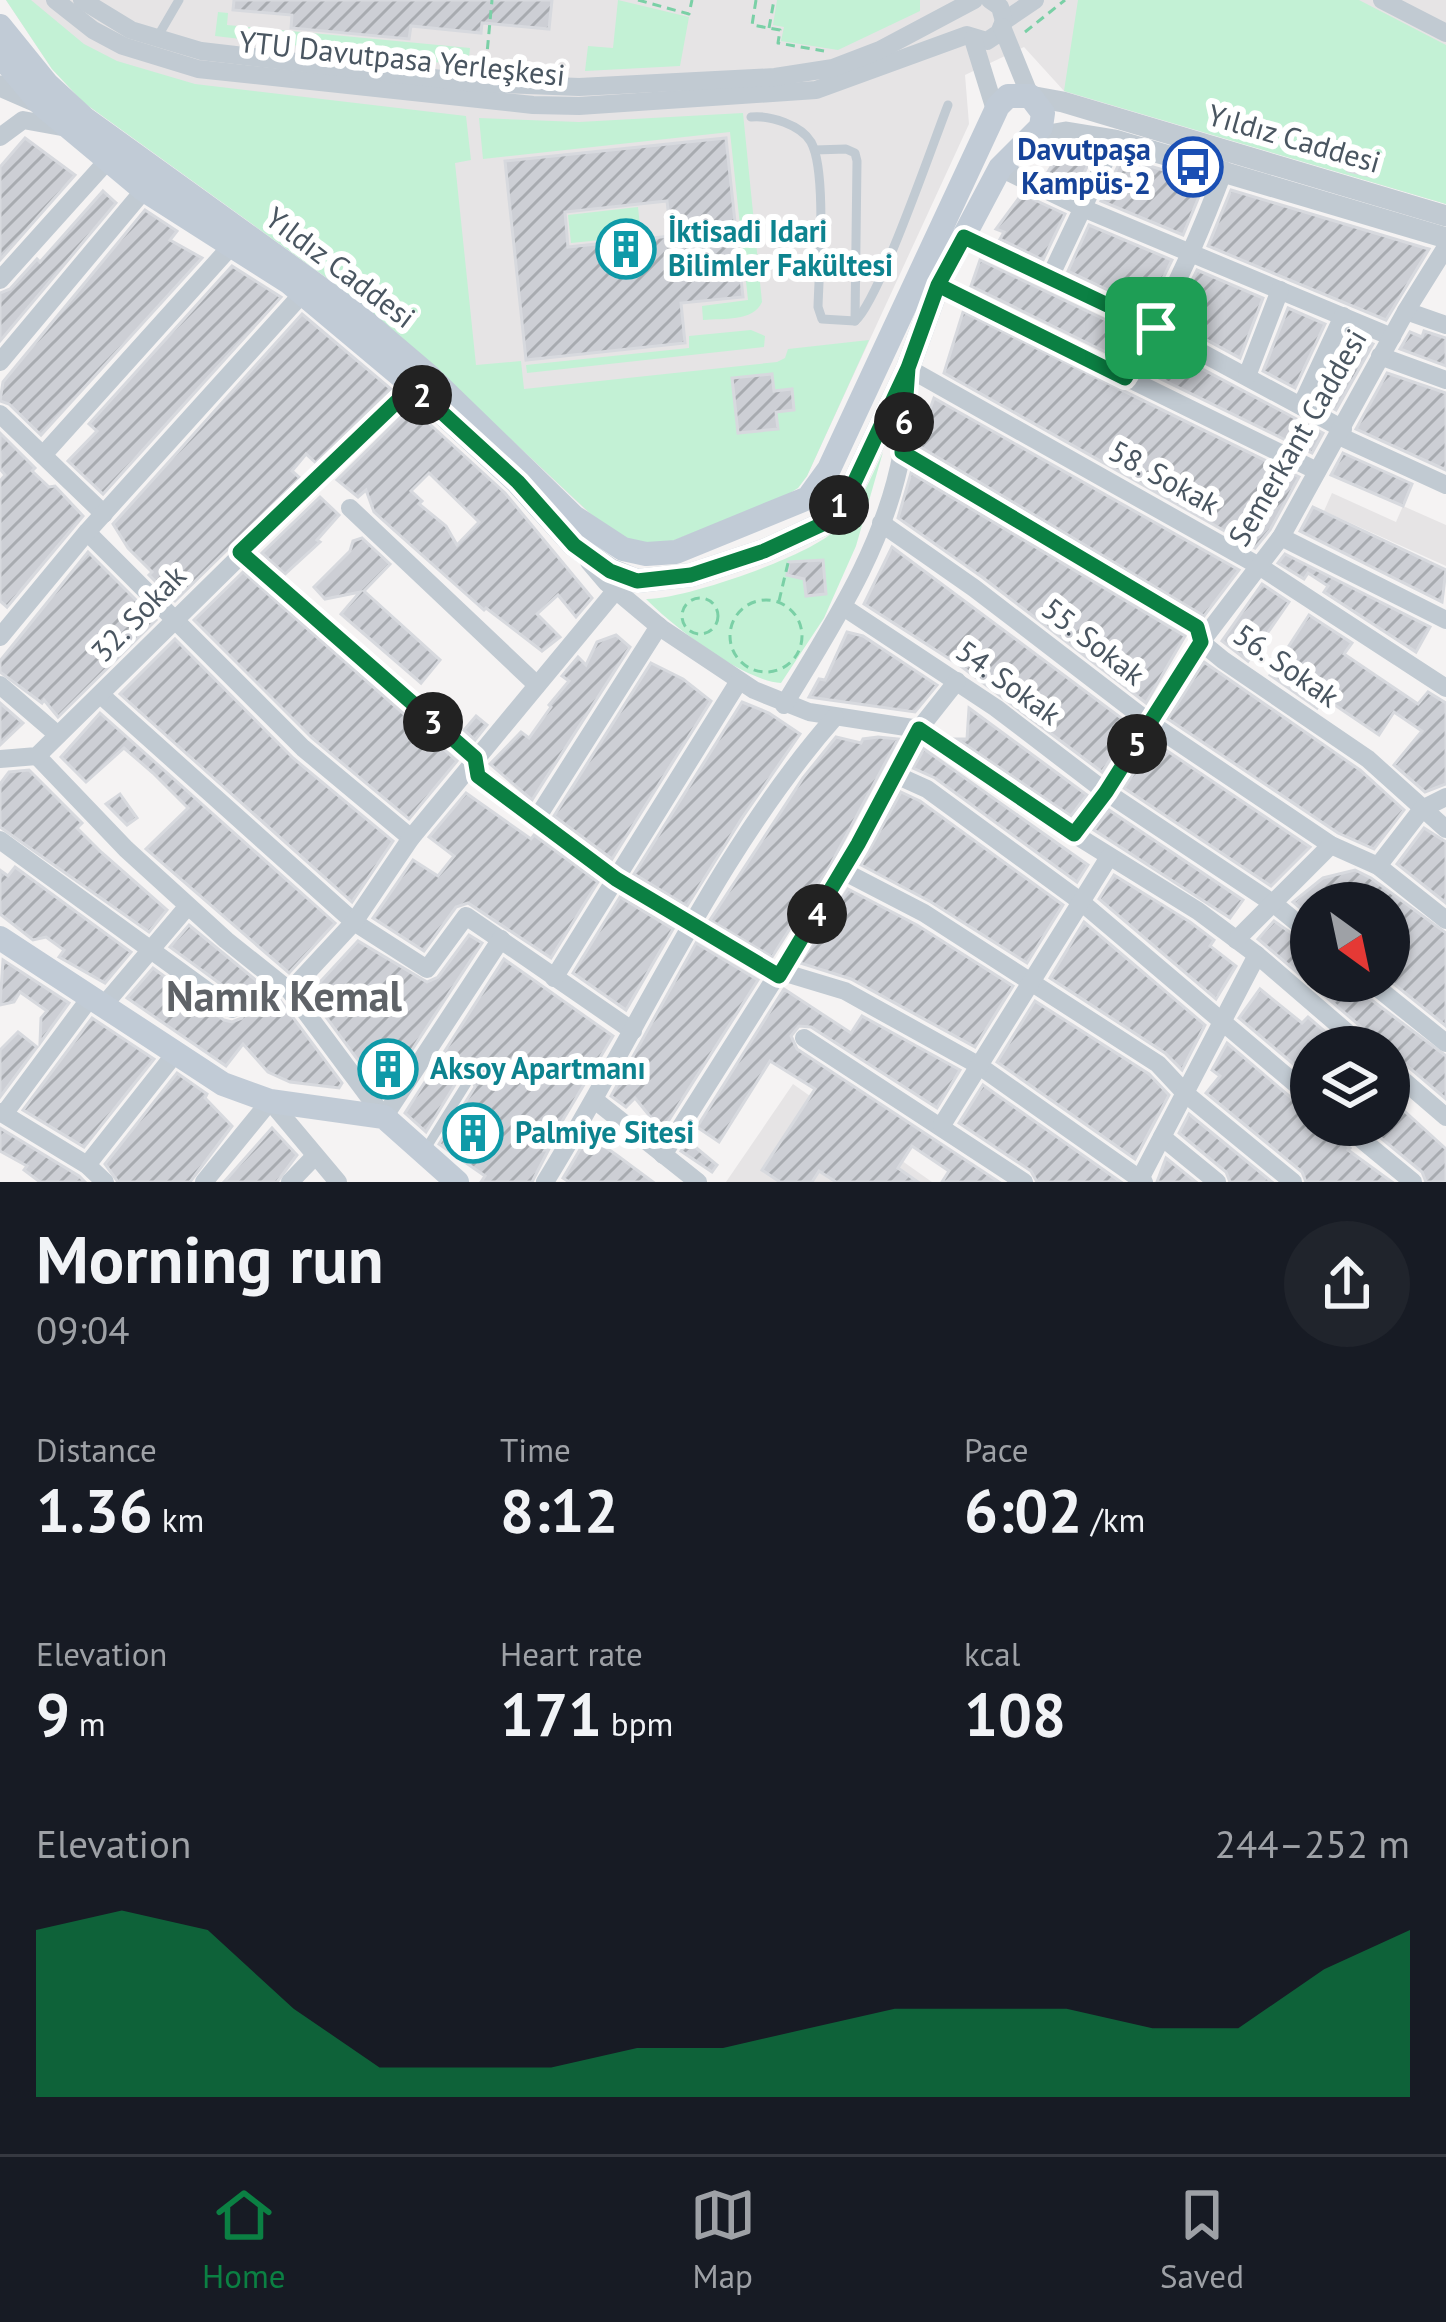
<!DOCTYPE html>
<meta charset="utf-8">
<style>
:root{--surface:#171b24;--page:#20242c;--text:#f1f3f6;--muted:#9ea1a6;--line:#363941;--accent:#0b8043}
body{margin:0;font-family:"PT Sans",sans-serif;background:var(--page);color:var(--text);height:100vh;display:flex;flex-direction:column;font-size:45px;white-space:nowrap}
*{box-sizing:border-box;margin:0}
p{font-size:39px;color:var(--muted)}
.icon{flex:none;width:66px;height:66px;fill:none;stroke:currentColor;stroke-width:2;stroke-linecap:round;stroke-linejoin:round}
.map{position:relative;height:1182px;overflow:hidden}
.panel{display:flex;flex-direction:column;background:var(--surface);flex:1}
.panel>*{flex:none}
.needle{width:78px;rotate:147deg}
.buttons{position:absolute;left:1290px;top:882px;display:grid;gap:24px}
.buttons a{display:grid;place-items:center;width:120px;height:120px;border-radius:50%;background:var(--surface);box-shadow:0 3px 9px #0004;font-size:60px}
.pin{position:absolute;display:grid;place-items:center;width:102px;height:102px;color:#fff;margin:-51px;border-radius:24px;box-shadow:0 6px 18px #0006}
.km{position:absolute;width:60px;height:60px;margin:-30px;border-radius:50%;background:#222;color:#fff;font-size:33px;line-height:60px;text-align:center}
.round{display:grid;place-items:center;flex:none;width:126px;height:126px;border-radius:63px;background:var(--page)}
.overview{display:flex;align-items:center;justify-content:space-between;height:204px;padding:0 36px}
h1{font-size:66px;font-weight:600;line-height:90px}
.figures{display:grid;grid-template-columns:repeat(3,1fr);gap:18px;height:204px;padding:12px 36px}
.figures div{display:grid;align-content:center}
.figures b{font-size:60px;font-weight:600}
.figures small{font-size:33px;font-weight:400}
.figures p{font-size:33px}
.chart{height:336px;padding:24px 36px}
.chart p{display:flex;justify-content:space-between}
.chart svg{width:100%;height:216px;margin-top:12px;fill:var(--accent);opacity:.7}
.dock{display:flex;justify-content:space-around;align-items:center;height:168px;border-top:3px solid var(--line);background:var(--surface);font-size:33px;color:var(--muted)}
.dock a{display:grid;justify-items:center;gap:6px}
.dock .selected{color:var(--accent)}
.map>svg:first-child{display:block}
.education{fill:#e6e4e5}
.green{fill:#c3f1d5}
.building{fill:url(#building-hatch);stroke:#d7d9de;stroke-width:3;fill-rule:evenodd}
.lines{fill:none;stroke-linecap:round;stroke-linejoin:round}
.path{stroke:#7ad0a6;stroke-width:3;stroke-dasharray:9 6;stroke-linecap:butt}
.service{stroke:#c1cad2;stroke-width:9}
.minor{stroke:#c1cad2;stroke-width:18}
.tertiary{stroke:#c1cad2;stroke-width:21}
.secondary{stroke:#c1cbd6;stroke-width:24}
.route-casing{stroke:#fff;stroke-width:24}
.route{stroke:#0b8043;stroke-width:15}
.labels{text-anchor:middle;stroke-width:12;stroke-linejoin:round;paint-order:stroke}
.street-label{font-size:30px;fill:#4a5661;stroke:#fff}
.transit-label{font-size:30px;font-weight:bold;fill:#164399;stroke:#fff;text-anchor:end}
.culture-label{font-size:30px;font-weight:bold;fill:#0d838f;stroke:#fff;text-anchor:start}
.district-label{font-size:42px;font-weight:bold;fill:#5f6368;stroke:#fff}
</style>
<div class="map">
<svg width="1446" height="1182" viewBox="0 0 1446 1182">
<defs>
<pattern id="building-hatch" width="6" height="6" patternUnits="userSpaceOnUse" patternTransform="scale(3)"><rect width="6" height="6" fill="#cdcfd5"/><path d="M-1 1l2-2M0 6l6-6M5 7l2-2" fill="none" stroke="#a8abb0"/></pattern>
</defs>
<rect width="100%" height="100%" fill="#f5f3f3"/>
<g class="education">
<polygon points="6,0 1446,0 1446,204 1064,91 1024,47 965,75 969,124 807,476 798,488 607,530 439,372 338,286 83,102 52,69"/>
<polygon points="1332,493 1396,522 1403,506 1446,525 1446,566 1324,511"/>
<polygon points="793,1084 932,1182 726,1182"/>
</g>
<g class="green">
<polygon points="6,0 31,0 84,44 117,61 195,84 466,116 471,160 455,163 476,365 521,361 524,389 777,362 785,358 788,349 869,340 807,476 798,488 784,497 670,542 636,543 608,530 439,372 338,286 83,102 52,69"/>
<polygon points="618,0 689,17 680,66 585,71 588,46 613,48"/>
<polygon points="777,0 920,0 920,11 838,50 781,41 784,27 773,25"/>
<polygon points="1078,0 1359,0 1446,45 1446,204 1064,91"/>
<polygon points="218,12 228,13 227,25 470,48 468,66 215,36"/>
<path d="M743 113 762 302C753 322 723 318 703 320L702 306 748 300 730 132 483 159 479 118 579 122Z"/>
<polygon points="638,207 641,236 571,243 568,215"/>
<polygon points="751,330 765,336 764,347 527,373 526,365 689,348 689,336"/>
<path d="M883 452 856 546 824 618 781 683C744 681 672 626 646 599 683 600 806 557 833 532 858 510 869 482 883 452Z"/>
</g>
<g class="building">
<polygon points="234,0 552,0 549,29 482,23 481,33 411,26 409,39 291,28 292,15 233,10"/>
<polygon points="25,138 75,175 0,260 0,167"/>
<path d="M726 138 743 297 681 303 685 343 526 360 505 161ZM667 201 671 236 568 247 565 212Z"/>
<polygon points="1069,148 1094,152 1076,190 1046,175 1061,151"/>
<polygon points="1355,151 1376,159 1370,176 1348,171"/>
<polygon points="1122,158 1205,182 1183,235 1101,201"/>
<polygon points="1231,190 1425,248 1429,249 1386,320 1208,246"/>
<polygon points="103,191 116,203 0,341 0,293 10,289 37,259 40,262"/>
<polygon points="1022,194 1065,214 1043,260 1000,239 1004,232 996,229"/>
<polygon points="145,210 177,231 170,240 202,258 41,435 9,404 0,401 3,382"/>
<polygon points="1089,225 1172,260 1148,309 1068,271"/>
<polygon points="980,260 1135,334 1120,359 971,286"/>
<polygon points="232,266 281,297 103,494 68,461 97,431 89,424"/>
<polygon points="1197,270 1263,298 1240,358 1172,321"/>
<polygon points="1288,308 1325,324 1295,388 1263,371"/>
<polygon points="963,312 1299,477 1270,530 1255,548 944,373"/>
<polygon points="302,314 391,389 316,463 306,454 292,471 300,478 175,601 149,575 152,572 128,548 113,524"/>
<polygon points="1424,331 1446,338 1446,366 1400,349 1410,332 1422,337"/>
<polygon points="1350,334 1373,344 1336,410 1318,400"/>
<polygon points="1159,346 1323,433 1312,453 1145,371"/>
<polygon points="1387,373 1446,393 1446,470 1356,429"/>
<polygon points="772,374 774,391 792,389 794,410 776,412 778,429 738,433 732,378"/>
<polygon points="934,398 1239,570 1204,616 917,445"/>
<path d="M411 407 505 493 592 598 576 617 558 595 537 614 560 637 542 651 486 608 484 610 395 531 374 512 366 490 358 497 337 480ZM429 473 479 522 457 545 446 526 419 504 422 501 411 491Z"/>
<polygon points="0,433 35,468 32,471 49,487 55,486 83,516 7,607 0,601 0,481 5,475 0,469"/>
<polygon points="1343,453 1412,484 1403,506 1331,475"/>
<polygon points="911,473 1185,636 1146,703 982,577 898,518"/>
<polygon points="320,497 339,515 317,540 320,542 285,574 262,553"/>
<polygon points="1313,507 1446,570 1442,602 1300,531"/>
<polygon points="362,538 390,564 364,591 440,660 421,683 341,614 360,592 325,599 314,587 350,551 353,541"/>
<polygon points="892,547 1132,726 1102,772 962,667 864,604"/>
<polygon points="88,552 156,620 58,717 44,700 42,703 0,672 0,661"/>
<polygon points="1285,554 1430,627 1416,652 1324,592 1328,586 1308,573 1304,579 1278,563"/>
<polygon points="823,560 826,594 806,596 804,579 787,575 789,562"/>
<polygon points="243,572 457,761 409,819 312,738 194,620"/>
<polygon points="1262,584 1289,602 1248,661 1222,641"/>
<polygon points="1309,615 1352,643 1344,654 1418,704 1428,692 1446,703 1446,784 1425,792 1394,765 1422,731 1394,712 1379,735 1323,697 1317,708 1270,675"/>
<polygon points="847,632 863,636 937,685 915,712 809,697 819,679 825,680"/>
<polygon points="616,635 630,647 532,800 490,764 521,732 529,738 551,707 549,705 569,681 562,676 578,657 586,665 597,642"/>
<polygon points="175,639 293,758 393,841 352,902 120,694"/>
<polygon points="1204,662 1360,770 1404,810 1374,849 1338,833 1168,719"/>
<polygon points="651,663 683,679 711,701 612,859 554,816"/>
<polygon points="742,702 769,713 800,734 742,818 687,906 634,874"/>
<polygon points="0,703 23,723 0,745"/>
<polygon points="969,708 1087,795 1071,816 957,739 967,739"/>
<polygon points="100,713 335,923 289,973 146,849 188,808 153,773 124,748 86,782 61,757"/>
<polygon points="476,716 487,725 475,740 464,730"/>
<polygon points="836,737 861,743 863,739 878,737 898,739 831,864 772,957 710,920 803,778"/>
<polygon points="1154,742 1310,847 1271,886 1124,788"/>
<polygon points="924,749 1088,865 1077,882 935,778 913,768"/>
<polygon points="29,770 82,823 77,828 101,852 167,910 149,932 0,827 0,784 9,772"/>
<polygon points="901,792 920,801 1063,905 1027,963 931,902 861,865"/>
<polygon points="466,793 531,839 534,835 598,882 551,958 468,903 456,907 424,951 373,918 413,860 438,876 454,856 429,837"/>
<polygon points="120,794 137,818 127,825 106,804"/>
<polygon points="1109,810 1243,900 1230,918 1094,830"/>
<polygon points="1424,828 1446,842 1446,903 1397,864"/>
<polygon points="15,867 131,952 105,983 59,957 64,950 46,937 33,940 0,914 0,870 8,876"/>
<polygon points="1355,870 1371,878 1446,933 1446,1026 1389,980 1389,903 1311,903 1311,917 1293,902 1323,878"/>
<polygon points="1114,875 1190,922 1214,940 1210,946 1236,966 1216,999 1099,899"/>
<polygon points="848,889 917,925 1013,986 975,1047 851,979 800,963"/>
<polygon points="620,897 673,929 626,1010 573,973"/>
<polygon points="1274,921 1311,947 1311,981 1356,981 1361,992 1446,1056 1446,1099 1398,1058 1389,1055 1389,1047 1377,1047 1373,1037 1258,939"/>
<polygon points="1084,922 1205,1025 1182,1070 1165,1053 1050,978"/>
<polygon points="189,925 280,1000 342,1083 339,1088 290,1082 268,1072 243,1044 226,1066 127,998 153,968 224,1020 232,1022 242,1018 245,1009 241,999 170,947"/>
<polygon points="469,935 482,943 383,1094 309,994 358,941 427,982 438,977"/>
<polygon points="696,943 758,980 662,1131 635,1098 626,1107 611,1096"/>
<polygon points="504,959 613,1036 545,1150 549,1149 532,1182 481,1182 485,1176 439,1144 475,1087 471,1075 459,1078 426,1132 405,1113"/>
<polygon points="3,960 69,1003 40,1043 41,1018 47,1011 20,992 14,1002 0,1005"/>
<polygon points="784,989 851,1033 862,1016 960,1070 937,1108 811,1027 799,1026 791,1036 797,1049 999,1182 942,1182 949,1171 912,1146 898,1168 918,1182 836,1182 819,1171 812,1182 780,1182 762,1170 815,1089 770,1061 719,1142 697,1127"/>
<polygon points="1260,989 1302,1023 1308,1017 1343,1047 1311,1047 1311,1079 1239,1018"/>
<polygon points="1035,1001 1149,1074 1169,1095 1135,1159 997,1062"/>
<polygon points="92,1018 154,1059 84,1147 23,1110"/>
<polygon points="18,1032 37,1047 0,1097 0,1050"/>
<polygon points="1227,1043 1302,1107 1311,1110 1311,1125 1331,1125 1335,1135 1350,1148 1348,1150 1392,1182 1306,1182 1302,1172 1206,1093 1220,1076 1212,1070"/>
<polygon points="177,1073 207,1094 205,1098 232,1126 190,1182 118,1182 105,1164"/>
<polygon points="983,1085 1121,1182 1037,1182 1031,1171 959,1123"/>
<polygon points="1389,1097 1446,1149 1446,1182 1426,1182 1422,1172 1365,1125 1389,1125"/>
<polygon points="1189,1114 1272,1182 1230,1182 1226,1172 1179,1133"/>
<polygon points="0,1128 79,1176 85,1182 40,1182 24,1170 27,1166 0,1151"/>
<polygon points="272,1128 297,1155 277,1182 224,1182"/>
<polygon points="594,1139 618,1156 653,1182 569,1182 563,1178 585,1141"/>
<polygon points="688,1141 717,1165 712,1172 681,1151"/>
<polygon points="1166,1158 1196,1182 1157,1182"/>
</g>
<g class="lines">
<g class="path">
<polyline points="638,0 689,14 692,0"/>
<polyline points="756,0 752,25 780,30 778,43 824,51"/>
<polyline points="769,28 774,0"/>
<polyline points="1025,32 1065,0"/>
<polyline points="486,64 492,0"/>
<circle cx="700" cy="616" r="18"/>
<circle cx="766" cy="636" r="36"/>
<polyline points="779,601 788,563"/>
</g>
<g class="service">
<polyline points="158,36 179,0"/>
<path d="M751 117C770 115 801 125 811 142 827 171 819 271 818 307L822 319 855 321C879 301 933 143 948 105"/>
<polyline points="815,150 846,149 855,153 857,161 855,321"/>
<polyline points="425,1150 467,1083"/>
</g>
<g class="minor">
<polyline points="55,0 93,30 123,46 198,69 533,105 579,106 816,90 967,35 987,41 999,33 1004,21 1035,0"/>
<polyline points="82,0 131,30 201,51 476,83 579,87 775,77 833,68 880,50 974,0"/>
<polyline points="990,0 1000,7 1004,21"/>
<polyline points="1382,0 1446,33"/>
<polyline points="1002,27 1030,96"/>
<polyline points="973,39 996,113"/>
<polyline points="0,137 23,120 67,128"/>
<polyline points="1000,168 1085,209 1392,337"/>
<polyline points="964,237 1156,328 1343,429"/>
<polyline points="1050,277 1115,140"/>
<polyline points="0,280 108,160"/>
<polyline points="938,285 1317,471"/>
<polyline points="1406,311 1446,325"/>
<polyline points="1380,356 1446,380"/>
<polyline points="0,362 144,190"/>
<polyline points="1247,376 1280,290"/>
<path d="M1125 378C1166 311 1197 243 1224 170"/>
<polyline points="1301,406 1343,316"/>
<polyline points="0,414 104,514"/>
<polyline points="1339,436 1446,485"/>
<polyline points="902,452 1197,627 1201,642 1223,660 1368,759 1446,829"/>
<polyline points="43,455 233,244"/>
<polyline points="350,508 537,685"/>
<polyline points="881,523 974,588 1150,723 1331,845 1378,866 1446,920"/>
<polyline points="87,532 303,748 411,838"/>
<polyline points="1281,537 1446,620"/>
<polyline points="240,552 475,758 478,776 616,879 779,977"/>
<polyline points="589,562 606,582 661,628 754,690 809,712 919,729 1074,834 1198,911 1257,955 1364,1047"/>
<polyline points="845,608 996,708 1106,792 1274,904 1311,934"/>
<polyline points="0,637 87,532 303,293"/>
<polyline points="0,685 58,735"/>
<polyline points="102,696 354,922 427,969 466,916 633,1031"/>
<path d="M784 705C833 624 885 546 902 452 907 425 906 395 908 368L1259 566 1446 688"/>
<polyline points="37,756 126,849 226,940 290,991 384,1117 501,939"/>
<polyline points="0,759 37,756 413,386"/>
<polyline points="896,775 927,789 1080,901 1311,1097"/>
<polyline points="535,821 659,626"/>
<polyline points="1074,834 1106,792 1201,642 1281,537 1406,311 1446,247"/>
<polyline points="0,840 232,1009"/>
<polyline points="1378,866 1422,809 1446,797"/>
<polyline points="843,871 924,913 1158,1064 1186,1094 1293,1182"/>
<polyline points="1236,940 1331,845"/>
<polyline points="782,972 845,991 978,1065 1144,1182"/>
<polyline points="554,978 739,681"/>
<polyline points="1369,981 1446,1043"/>
<polyline points="290,991 354,922 411,838 616,590"/>
<polyline points="103,1006 187,907"/>
<polyline points="804,1038 1024,1182"/>
<polyline points="1389,1068 1446,1117"/>
<polyline points="596,1101 698,1182"/>
<polyline points="0,1112 87,1165 105,1182"/>
<polyline points="4,1114 90,998"/>
<polyline points="942,1125 1109,857"/>
<polyline points="1344,1125 1413,1182"/>
<polyline points="1162,1137 1217,1182"/>
<polyline points="663,1155 843,871 919,729 957,681"/>
<polyline points="87,1165 174,1055"/>
<polyline points="1140,1179 1257,955"/>
<polyline points="204,1182 270,1101 338,1182"/>
<polyline points="290,1182 315,1156"/>
<path d="M545 1182C639 1030 717 851 835 717"/>
</g>
<g class="tertiary">
<polyline points="0,86 41,104"/>
<polyline points="1030,96 1063,102 1446,216"/>
<polyline points="1031,138 1066,132 1115,140 1446,238"/>
</g>
<g class="secondary">
<polyline points="0,26 47,84 85,119 356,314 430,377 574,517 623,549 646,554 676,552 808,498 829,469 998,106 1008,96 1030,96 1043,113 1041,127 1000,168 938,285 908,368 854,483 827,522 764,551 691,575 637,581 610,570 574,545 517,482 413,386 290,283 144,190 41,104 0,55"/>
<polyline points="0,938 223,1084 270,1101 384,1117 457,1182"/>
</g>
</g>
<g class="lines">
<g class="route-casing">
<polyline id="route" points="1156,328 964,237 938,285 908,368 854,483 827,522 764,551 691,575 637,581 610,571 574,545 518,482 413,386 240,552 475,758 478,776 616,879 779,976 858,844 919,729 1074,834 1106,792 1201,642 1197,627 902,452 908,368 938,285 1125,378 1156,328"/>
</g>
<use href="#route" class="route"/>
</g>
<defs>
<g id="bus-ring" transform="scale(3)"><circle r="9.5" fill="#fff" stroke="#1a4fb4" stroke-width="1.5"/><path d="M-5-6H5V4H4V6H2V4H-2V6H-4V4H-5ZM-3.5-4V0h7V-4ZM-3.5 1.2v1.5H-2V1.2ZM2 1.2v1.5H3.5V1.2Z" fill="#1a4fb4"/></g>
<g id="building-ring" transform="scale(3)"><circle r="9.5" fill="#fff" stroke="#0f9aa8" stroke-width="1.5"/><path d="M-4-6H4V6H1V3H-1V6H-4ZM-2.5-4.3h1.7v1.8h-1.7ZM.8-4.3h1.7v1.8H.8ZM-2.5-1h1.7V.8h-1.7ZM.8-1h1.7V.8H.8Z" fill="#0f9aa8"/></g>
</defs>
<g fill-rule="evenodd">
<use href="#bus-ring" x="1193" y="167"/>
<use href="#building-ring" x="626" y="249"/>
<use href="#building-ring" x="388" y="1069"/>
<use href="#building-ring" x="473" y="1133"/>
</g>
<g class="labels">
<g class="street-label">
<text transform="translate(402 59) rotate(6)" y="10">YTU Davutpasa Yerleşkesi</text>
<text transform="translate(1294 139) rotate(16)" y="10">Yıldız Caddesi</text>
<text transform="translate(340 268) rotate(37)" y="10">Yıldız Caddesi</text>
<text transform="translate(1298 438) rotate(-60)" y="10">Semerkant Caddesi</text>
<text transform="translate(1164 478) rotate(29)" y="10">58. Sokak</text>
<text transform="translate(139 614) rotate(-46)" y="10">32. Sokak</text>
<text transform="translate(1093 642) rotate(38)" y="10">55. Sokak</text>
<text transform="translate(1286 666) rotate(35)" y="10">56. Sokak</text>
<text transform="translate(1008 683) rotate(36)" y="10">54. Sokak</text>
</g>
<g class="transit-label">
<text x="1151" y="160">Davutpaşa<tspan x="1151" dy="34">Kampüs-2</tspan></text>
</g>
<g class="culture-label">
<text x="668" y="242">İktisadi Idari<tspan x="668" dy="34">Bilimler Fakültesi</tspan></text>
<text x="430" y="1079">Aksoy Apartmanı</text>
<text x="515" y="1143">Palmiye Sitesi</text>
</g>
<g class="district-label">
<text x="284" y="1011">Namık Kemal</text>
</g>
</g>
</svg>
<div class="buttons">
<a><svg class="needle" viewBox="-14 -14 28 28"><path d="M0-13l5 13h-10z" fill="#e53935"/><path d="M0 13l5-13h-10z" fill="#9ea1a6"/></svg></a>
<a><svg class="icon" aria-label="layers" viewBox="0 0 24 24"><path d="M12 4l9 5-9 5-9-5zM3 14l9 5 9-5"/></svg></a>
</div>
<div class="pin" style="left:1156px;top:328px;background:#1e9e55"><svg class="icon" aria-label="arrive" viewBox="0 0 24 24"><path d="M6 21V4h12l-3 4 3 4H6"/></svg></div>
<b class="km" style="left:839px;top:505px">1</b>
<b class="km" style="left:422px;top:395px">2</b>
<b class="km" style="left:433px;top:722px">3</b>
<b class="km" style="left:817px;top:914px">4</b>
<b class="km" style="left:1137px;top:744px">5</b>
<b class="km" style="left:904px;top:422px">6</b>
</div>
<section class="panel">
<div class="overview"><div><h1>Morning run</h1><p>09:04</p></div><a class="round"><svg class="icon" aria-label="share" viewBox="0 0 24 24"><path d="M12 15V3M7 8l5-5 5 5M5 13v7h14v-7"/></svg></a></div>
<div class="figures">
<div><p>Distance</p><b>1.36<small> km</small></b></div>
<div><p>Time</p><b>8:12</b></div>
<div><p>Pace</p><b>6:02<small> /km</small></b></div>
</div>
<div class="figures">
<div><p>Elevation</p><b>9<small> m</small></b></div>
<div><p>Heart rate</p><b>171<small> bpm</small></b></div>
<div><p>kcal</p><b>108</b></div>
</div>
<div class="chart"><p><span>Elevation</span>244–252 m</p>
<svg viewBox="0 0 160 44" preserveAspectRatio="none"><path d="M0 44V10L10 6L20 10L30 26L40 38L50 38L60 38L70 34L80 34L90 30L100 26L110 26L120 26L130 30L140 30L150 18L160 10V44z"/></svg>
</div>
</section>
<nav class="dock">
<a class="selected"><svg class="icon" aria-label="home" viewBox="0 0 24 24"><path d="M3 11l9-7 9 7M6 9v11h12V9"/></svg>Home</a>
<a><svg class="icon" aria-label="map" viewBox="0 0 24 24"><path d="M3 6l6-2 6 2 6-2v14l-6 2-6-2-6 2zM9 4v14M15 6v14"/></svg>Map</a>
<a><svg class="icon" aria-label="saved" viewBox="0 0 24 24"><path d="M7 4h10v16l-5-4-5 4z"/></svg>Saved</a>
</nav>
